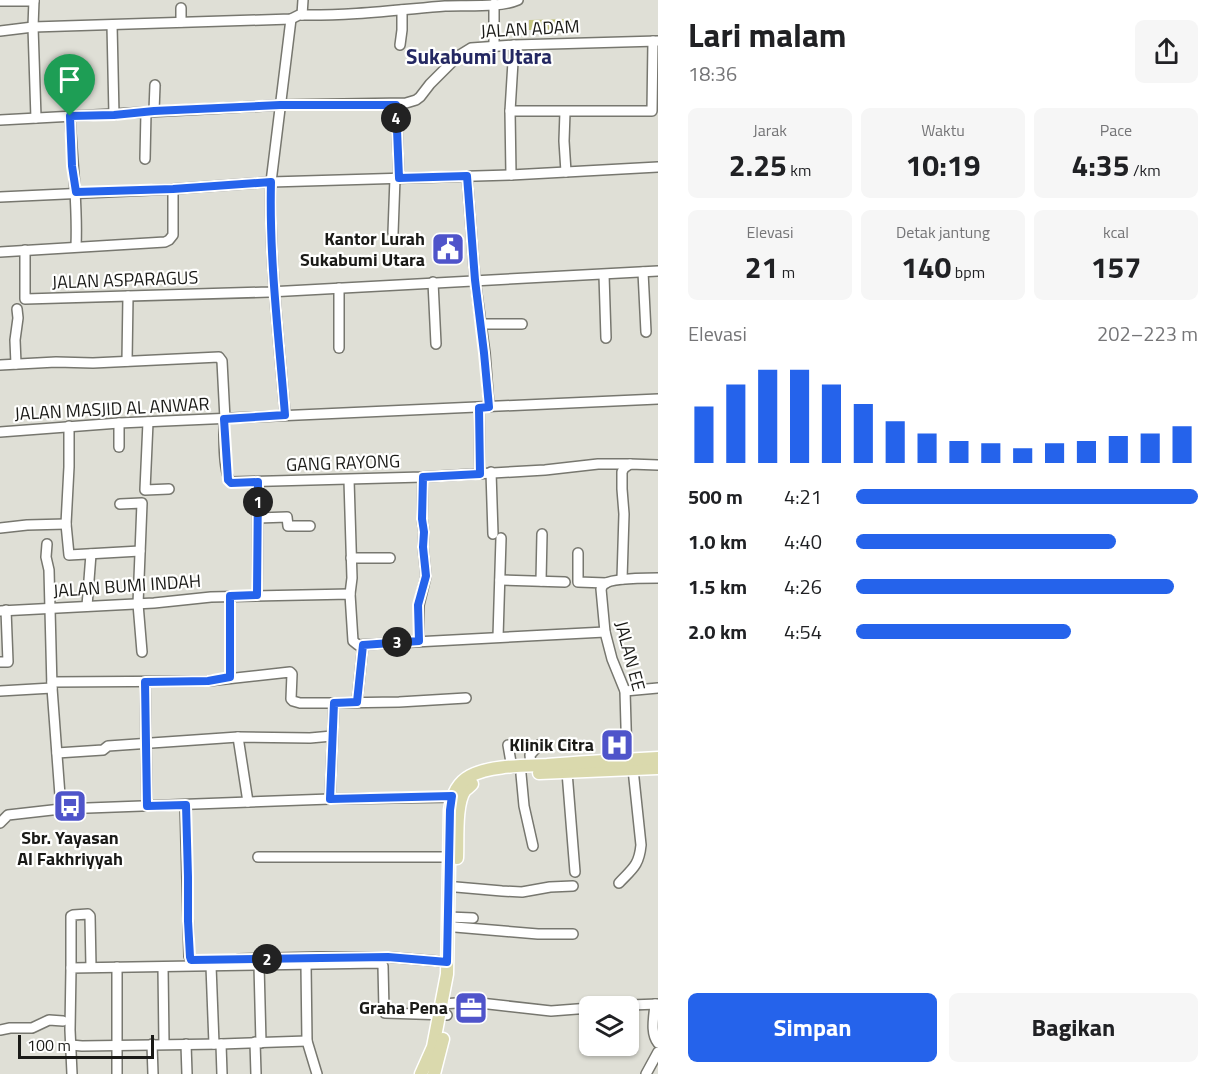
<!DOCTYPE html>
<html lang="id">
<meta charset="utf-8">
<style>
:root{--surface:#fff;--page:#f6f6f6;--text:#202124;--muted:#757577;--accent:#2563eb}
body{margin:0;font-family:"Titillium Web",sans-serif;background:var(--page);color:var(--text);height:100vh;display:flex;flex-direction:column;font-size:22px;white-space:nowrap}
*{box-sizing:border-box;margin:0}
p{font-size:20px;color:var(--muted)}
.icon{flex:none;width:33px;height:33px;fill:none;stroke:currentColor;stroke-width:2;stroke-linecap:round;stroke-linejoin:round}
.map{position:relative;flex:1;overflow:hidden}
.side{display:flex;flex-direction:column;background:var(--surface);width:570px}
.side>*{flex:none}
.controls{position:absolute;left:579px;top:996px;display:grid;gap:12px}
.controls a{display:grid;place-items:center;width:60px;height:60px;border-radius:9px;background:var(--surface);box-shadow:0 2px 4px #0004;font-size:30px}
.scale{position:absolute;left:18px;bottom:15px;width:136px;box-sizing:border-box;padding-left:6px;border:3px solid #1a1a17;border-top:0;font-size:16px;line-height:21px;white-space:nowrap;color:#1a1a17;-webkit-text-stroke:4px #fffffe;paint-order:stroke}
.pin{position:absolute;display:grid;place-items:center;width:51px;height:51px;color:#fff;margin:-62px -26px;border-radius:50% 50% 50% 0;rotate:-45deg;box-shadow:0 0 6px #0007}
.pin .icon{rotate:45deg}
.km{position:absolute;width:30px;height:30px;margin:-15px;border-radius:50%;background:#222;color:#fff;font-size:16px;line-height:30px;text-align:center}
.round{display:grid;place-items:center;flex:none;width:63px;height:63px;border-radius:9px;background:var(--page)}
.headline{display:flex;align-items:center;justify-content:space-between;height:102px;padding:0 30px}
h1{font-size:33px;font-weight:700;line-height:45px}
.metrics{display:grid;grid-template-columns:repeat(3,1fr);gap:9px;height:102px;padding:6px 30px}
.metrics div{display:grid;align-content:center;border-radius:9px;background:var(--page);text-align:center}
.metrics b{font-size:30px;font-weight:700}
.metrics small{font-size:16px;font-weight:400}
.metrics p{font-size:16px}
.chart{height:168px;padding:12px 30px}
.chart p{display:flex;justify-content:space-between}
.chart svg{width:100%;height:108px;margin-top:6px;stroke:var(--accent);stroke-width:6}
.button{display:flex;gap:12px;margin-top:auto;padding:12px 30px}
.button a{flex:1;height:69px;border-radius:9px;background:var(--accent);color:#fff;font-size:24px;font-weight:700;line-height:69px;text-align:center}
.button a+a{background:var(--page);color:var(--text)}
ul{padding:0 30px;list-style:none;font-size:20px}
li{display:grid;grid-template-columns:96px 72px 1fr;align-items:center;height:45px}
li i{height:15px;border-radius:8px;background:var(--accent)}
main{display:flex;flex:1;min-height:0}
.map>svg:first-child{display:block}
.green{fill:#c2c27d}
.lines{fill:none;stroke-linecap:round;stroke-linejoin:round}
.minor-tunnel{stroke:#c1c1b9;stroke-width:9;stroke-dasharray:9 4.5;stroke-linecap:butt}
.minor-casing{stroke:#77776f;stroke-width:12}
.major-casing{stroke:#fff;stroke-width:15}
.minor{stroke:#fff;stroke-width:9}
.major{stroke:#dad9ad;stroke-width:12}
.route-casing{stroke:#fff;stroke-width:12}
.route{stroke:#2563eb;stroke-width:8}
.labels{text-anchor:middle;stroke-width:4.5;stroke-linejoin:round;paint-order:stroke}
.street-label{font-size:18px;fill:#1a1a17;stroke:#fffffe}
.poi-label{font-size:18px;font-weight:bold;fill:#1a1a17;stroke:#fffffe;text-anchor:end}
.quarter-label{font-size:21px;font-weight:bold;fill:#242862;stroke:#fffffe}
</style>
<main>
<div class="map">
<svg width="658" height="1074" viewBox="0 0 658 1074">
<rect width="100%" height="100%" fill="#dfdfd6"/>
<polygon class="green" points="571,19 571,29 529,30 529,20"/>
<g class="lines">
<polyline class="minor-tunnel" points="510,745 535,745"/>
<g class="minor-casing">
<g id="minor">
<polyline points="34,0 33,27 36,118"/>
<polyline points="0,1 34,1"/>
<polyline points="494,4 494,47"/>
<polyline points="181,8 181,22"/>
<polyline points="302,15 303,0"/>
<polyline points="112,25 114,115"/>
<path d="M0 31 33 27 291 19 299 15C348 16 397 10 445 6 466 5 500 8 518 0"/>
<polyline points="400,45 402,30 402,10"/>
<polyline points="396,105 399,178"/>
<polyline points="154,111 155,85"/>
<polyline points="510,111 652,111 653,41"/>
<polyline points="565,112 564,141 566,172"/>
<path d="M70 116C72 160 78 203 76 246"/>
<polyline points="0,120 280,105 406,103 416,100 420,97 430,84 458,56 471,48 514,45 658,41"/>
<polyline points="145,159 146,112"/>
<polyline points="511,175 510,111 514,45"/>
<polyline points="467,176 475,280 485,353 489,407"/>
<polyline points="0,197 173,189 271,182 511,175 658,167"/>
<polyline points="393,233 395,178"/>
<polyline points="25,250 25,299 269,292 658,271"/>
<polyline points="0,252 165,242 169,240 173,235 173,189"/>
<polyline points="643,272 646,332"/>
<polyline points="604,275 606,338"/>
<polyline points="433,282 436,344"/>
<polyline points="481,324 522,324"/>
<polyline points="339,348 339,288"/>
<polyline points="127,361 128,296"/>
<polyline points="16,364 15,340 18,318 17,309"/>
<polyline points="0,365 56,362 93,363 219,357 222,361 225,419"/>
<polyline points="479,408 480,474"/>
<path d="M285 415C279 338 269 260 271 182L291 19"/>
<path d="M224 419C224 433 223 474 231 482L423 477 545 470 598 464H630"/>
<polyline points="148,422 145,490 169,489"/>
<polyline points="69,426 69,467 66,524 69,555 140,551"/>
<polyline points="0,432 119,423 658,399"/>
<polyline points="119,447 119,423"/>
<polyline points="491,472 493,534"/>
<polyline points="349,480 352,578 350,594"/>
<polyline points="120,504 142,503 138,604 142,652"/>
<polyline points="258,518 287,517 288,526 310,526"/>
<polyline points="0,528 27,525 66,524"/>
<polyline points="47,544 46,557 49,570 52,688 61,809"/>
<polyline points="578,553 578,582 606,583"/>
<polyline points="351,558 390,558"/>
<polyline points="622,579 624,514 622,489 622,472 624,468 630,464 658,465"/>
<polyline points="500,580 565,582"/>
<polyline points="541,581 542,534"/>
<polyline points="257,595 258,482"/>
<polyline points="230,596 230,677"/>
<polyline points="87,606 91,554"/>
<polyline points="0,611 154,603 211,597 350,594 353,641 358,645 605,632"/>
<polyline points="498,637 501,538"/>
<polyline points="419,641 419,605 426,576 423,547 424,532 422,519 423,477"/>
<polyline points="0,662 8,662 6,610"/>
<polyline points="52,682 208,681 290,672 292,674 291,699 293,701 300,703 334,703"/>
<polyline points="145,682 147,806"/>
<polyline points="0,691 52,688"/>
<polyline points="625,691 658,688"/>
<polyline points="357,702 363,645"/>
<polyline points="238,737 248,802"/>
<polyline points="510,745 508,745 512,768"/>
<polyline points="57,753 103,750 108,746 238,737 310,738 332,736"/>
<path d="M627 760 625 691 612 659 605 632 601 589C602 588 602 586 603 585 609 578 648 578 658 578"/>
<polyline points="531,766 530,755 539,745"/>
<polyline points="567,772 575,872"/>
<polyline points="521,774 524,806 533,846"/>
<polyline points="330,799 334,703 399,702 466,698"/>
<polyline points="185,805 189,956 191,960 201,960"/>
<polyline points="0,823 8,815 61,809 330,799 458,797"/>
<polyline points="258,857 449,857"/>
<path d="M619 883C632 869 639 866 641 845L633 769"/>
<polyline points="456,887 502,891 522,892 550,887 573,886"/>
<polyline points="448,917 473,918"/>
<polyline points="455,927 538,934 573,934"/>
<polyline points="239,959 317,957 388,957 448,962"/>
<polyline points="259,965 261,1043"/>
<polyline points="306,965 307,1041 317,1074"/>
<polyline points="211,966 214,1044"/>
<polyline points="117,967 117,1074"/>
<polyline points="163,967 164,1044"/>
<polyline points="71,968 71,916 73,915 88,914 90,916 91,967"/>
<polyline points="442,1004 471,1002 551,1011 590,1008"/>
<path d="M655 1004C654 1017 650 1033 658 1043"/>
<polyline points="603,1006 658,1004"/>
<polyline points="0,1030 10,1028 32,1028 49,1020 63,1021"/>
<polyline points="255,1042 256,1074"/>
<polyline points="152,1044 153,1074"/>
<polyline points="186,1044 187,1074"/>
<polyline points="221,1044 222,1074"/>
<polyline points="71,1045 82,1046 221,1044 307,1041"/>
<polyline points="72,1074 70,1030 71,968 380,963 383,966 384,1010 385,1013 447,1015"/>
<polyline points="646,1074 658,1052"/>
</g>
</g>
<g class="major-casing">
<g id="major">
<polyline points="539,773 658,768"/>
<path d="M457 858C458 841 455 804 465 790 467 789 471 785 472 784"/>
<path d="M421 1074 433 1047 447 974 450 810C452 795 457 783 470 776 491 765 524 766 547 765 584 762 621 760 658 758"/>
<polyline points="434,1074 443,1039"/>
</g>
</g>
<use href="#minor" class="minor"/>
<use href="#major" class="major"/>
</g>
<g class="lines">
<g class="route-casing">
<path id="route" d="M280 105H396L399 178 467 176 475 280 484 353 489 407 479 408 480 474 423 477 422 519 424 532 423 547 426 576 418 605 419 641 363 645 357 702 334 703 330 799 452 796 450 810 447 962 388 957 191 960 190 957 188 921V877L186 805 147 806 145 682 208 681 230 677V596L257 595 258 482 231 483 228 480 224 419 285 415C279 338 269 260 271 182L173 189 76 192 72 166 70 116 114 115 154 111Z"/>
</g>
<use href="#route" class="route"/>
</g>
<defs>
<g id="civic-square" transform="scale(1.725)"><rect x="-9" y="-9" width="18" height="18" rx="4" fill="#4f54ca" stroke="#fffffe"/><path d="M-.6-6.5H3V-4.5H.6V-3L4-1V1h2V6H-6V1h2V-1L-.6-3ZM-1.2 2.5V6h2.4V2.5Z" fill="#fff"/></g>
<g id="hospital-square" transform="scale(1.725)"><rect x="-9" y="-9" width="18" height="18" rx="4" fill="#4f54ca" stroke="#fffffe"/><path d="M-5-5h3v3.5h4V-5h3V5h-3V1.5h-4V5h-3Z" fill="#fff"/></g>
<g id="bus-square" transform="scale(1.725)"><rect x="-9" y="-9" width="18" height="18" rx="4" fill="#4f54ca" stroke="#fffffe"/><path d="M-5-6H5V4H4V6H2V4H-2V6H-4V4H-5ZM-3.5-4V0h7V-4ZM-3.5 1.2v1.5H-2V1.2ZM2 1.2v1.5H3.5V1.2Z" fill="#fff"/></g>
<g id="office-square" transform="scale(1.725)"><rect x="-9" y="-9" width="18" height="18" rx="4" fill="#4f54ca" stroke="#fffffe"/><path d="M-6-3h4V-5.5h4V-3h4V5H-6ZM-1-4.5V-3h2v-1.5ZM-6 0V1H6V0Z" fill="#fff"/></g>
</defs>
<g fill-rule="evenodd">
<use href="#civic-square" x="448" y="249"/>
<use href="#hospital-square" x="617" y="745"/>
<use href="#bus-square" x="70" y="806"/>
<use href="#office-square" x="471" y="1008"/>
</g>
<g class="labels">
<g class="street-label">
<text transform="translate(530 29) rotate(-3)" y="6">JALAN ADAM</text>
<text transform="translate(125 280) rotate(-2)" y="6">JALAN ASPARAGUS</text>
<text transform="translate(112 409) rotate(-3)" y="6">JALAN MASJID AL ANWAR</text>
<text transform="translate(343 463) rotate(-2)" y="6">GANG RAYONG</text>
<text transform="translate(127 586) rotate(-4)" y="6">JALAN BUMI INDAH</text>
<text transform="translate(630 656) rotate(75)" y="6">JALAN EE</text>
</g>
<g class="poi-label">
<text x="425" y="245">Kantor Lurah<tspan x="425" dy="21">Sukabumi Utara</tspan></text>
<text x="594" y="751">Klinik Citra</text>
<text x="70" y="844" text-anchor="middle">Sbr. Yayasan<tspan x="70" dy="21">Al Fakhriyyah</tspan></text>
<text x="448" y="1014">Graha Pena</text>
</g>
<g class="quarter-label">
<text x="479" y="64">Sukabumi Utara</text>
</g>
</g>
</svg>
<div class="controls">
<a><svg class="icon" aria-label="layers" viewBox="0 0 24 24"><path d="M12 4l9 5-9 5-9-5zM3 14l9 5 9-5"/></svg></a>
</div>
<div class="scale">100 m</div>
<div class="pin" style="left:70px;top:116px;background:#1e9e55"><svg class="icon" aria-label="arrive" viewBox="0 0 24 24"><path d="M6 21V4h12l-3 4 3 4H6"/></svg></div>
<b class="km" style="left:258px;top:502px">1</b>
<b class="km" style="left:267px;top:959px">2</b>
<b class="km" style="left:397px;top:642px">3</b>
<b class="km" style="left:396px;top:118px">4</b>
</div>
<section class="side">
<div class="headline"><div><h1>Lari malam</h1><p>18:36</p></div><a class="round"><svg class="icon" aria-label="share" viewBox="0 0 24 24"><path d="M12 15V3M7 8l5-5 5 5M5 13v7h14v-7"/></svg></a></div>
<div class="metrics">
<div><p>Jarak</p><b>2.25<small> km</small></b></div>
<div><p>Waktu</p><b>10:19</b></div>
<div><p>Pace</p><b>4:35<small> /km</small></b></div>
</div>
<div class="metrics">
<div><p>Elevasi</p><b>21<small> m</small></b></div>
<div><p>Detak jantung</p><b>140<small> bpm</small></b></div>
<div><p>kcal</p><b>157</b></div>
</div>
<div class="chart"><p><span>Elevasi</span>202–223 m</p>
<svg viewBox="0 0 160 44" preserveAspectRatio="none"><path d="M5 44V21M15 44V12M25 44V6M35 44V6M45 44V12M55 44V20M65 44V27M75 44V32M85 44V35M95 44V36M105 44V38M115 44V36M125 44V35M135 44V33M145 44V32M155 44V29"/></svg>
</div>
<ul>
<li><b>500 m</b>4:21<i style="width:100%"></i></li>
<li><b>1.0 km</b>4:40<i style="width:76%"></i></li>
<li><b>1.5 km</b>4:26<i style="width:93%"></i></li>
<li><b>2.0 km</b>4:54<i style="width:63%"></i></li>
</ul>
<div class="button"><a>Simpan</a><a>Bagikan</a></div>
</section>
</main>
